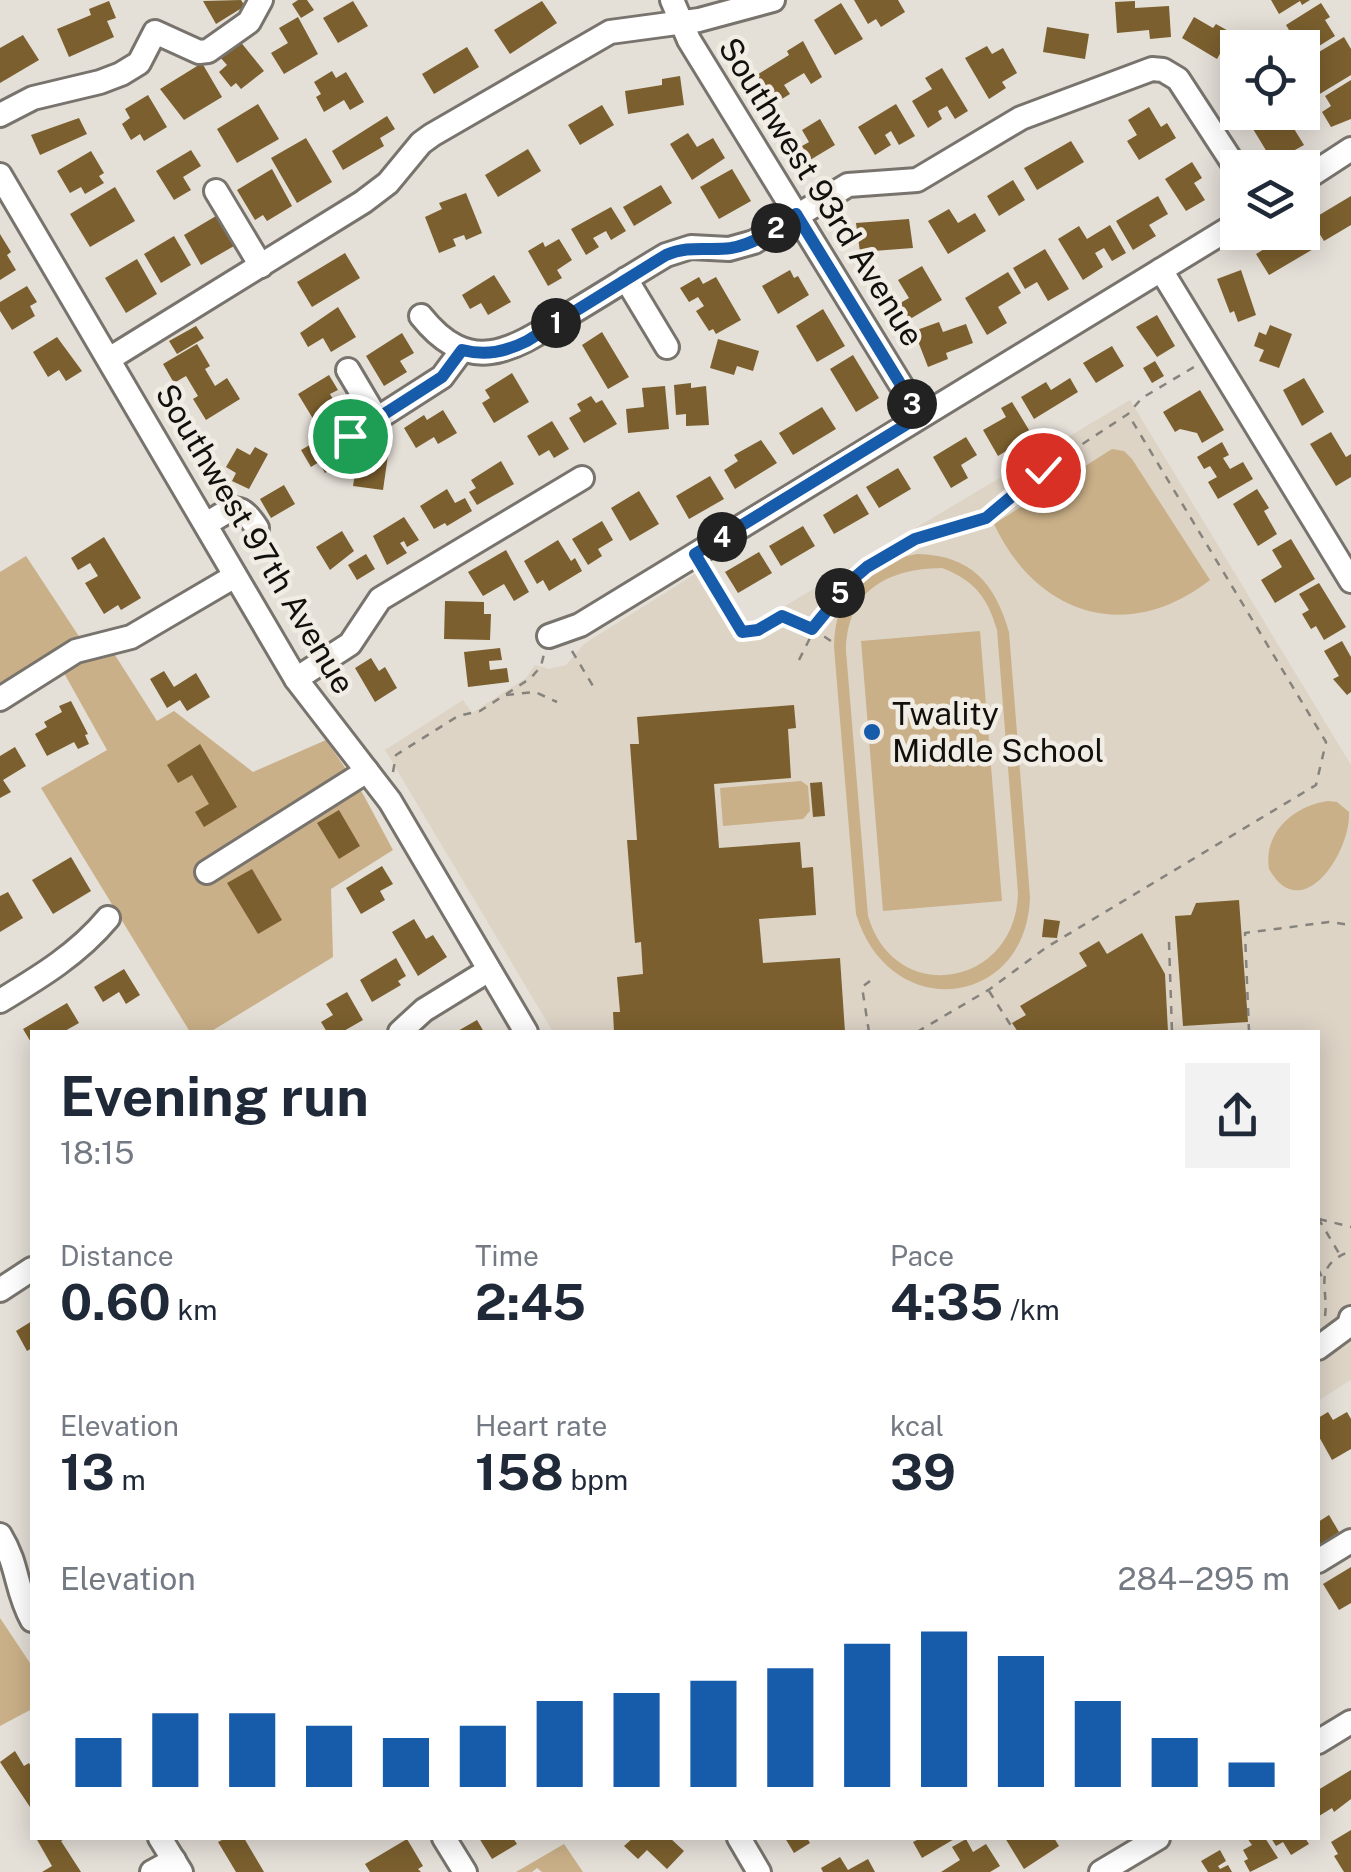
<!DOCTYPE html>
<meta charset="utf-8">
<style>
:root{--surface:#fff;--page:#f2f2f3;--text:#1f2937;--muted:#747a83;--accent:#175bab}
body{margin:0;font-family:"Public Sans",sans-serif;background:var(--page);color:var(--text);height:100vh;display:flex;flex-direction:column;font-size:38px;white-space:nowrap}
*{box-sizing:border-box;margin:0}
p{font-size:32px;color:var(--muted)}
.icon{flex:none;width:55px;height:55px;fill:none;stroke:currentColor;stroke-width:2;stroke-linecap:round;stroke-linejoin:round}
.map{position:relative;flex:1;overflow:hidden}
.drawer{position:absolute;left:30px;top:1030px;width:1290px;height:810px;display:flex;flex-direction:column;background:var(--surface);border-radius:0px;box-shadow:0 5px 25px #0003}
.drawer>*{flex:none}
.buttons{position:absolute;left:1220px;top:30px;display:grid;gap:20px}
.buttons a{display:grid;place-items:center;width:100px;height:100px;border-radius:0px;background:var(--surface);box-shadow:0 5px 25px #0003;font-size:50px}
.pin{position:absolute;display:grid;place-items:center;width:85px;height:85px;color:#fff;margin:-42px;border:5px solid #fff;border-radius:50%;box-shadow:0 2px 10px #0007}
.km{position:absolute;width:50px;height:50px;margin:-25px;border-radius:50%;background:#222;color:#fff;font-size:28px;line-height:50px;text-align:center}
.round{display:grid;place-items:center;flex:none;width:105px;height:105px;border-radius:0px;background:var(--page)}
.headline{display:flex;align-items:center;justify-content:space-between;height:170px;padding:0 30px}
h1{font-size:55px;font-weight:700;line-height:75px}
.figures{display:grid;grid-template-columns:repeat(3,1fr);gap:15px;height:170px;padding:10px 30px}
.figures div{display:grid;align-content:center}
.figures b{font-size:50px;font-weight:700}
.figures small{font-size:28px;font-weight:400}
.figures p{font-size:28px}
.chart{height:280px;padding:20px 30px}
.chart p{display:flex;justify-content:space-between}
.chart svg{width:100%;height:180px;margin-top:10px;stroke:var(--accent);stroke-width:6}
.map>svg:first-child{display:block}
.built{fill:#ddd4c6}
.green{fill:#cab088;fill-rule:evenodd}
.building{fill:#7b5f2e}
.lines{fill:none;stroke-linecap:round;stroke-linejoin:round}
.minor-casing{stroke:#78746d;stroke-width:28}
.path{stroke:#86837d;stroke-width:2.5;stroke-dasharray:8 8;stroke-linecap:butt}
.minor{stroke:#fff;stroke-width:22}
.route-casing{stroke:#fff;stroke-width:20}
.route{stroke:#175bab;stroke-width:12}
.poi-dot{fill:#175bab;stroke:#f1ece4;stroke-width:4}
.labels{text-anchor:middle;stroke-width:9;stroke-linejoin:round;paint-order:stroke}
.street-label{font-size:32px;fill:#11100d;stroke:#f1ece4}
.poi-label{font-size:32px;fill:#11100d;stroke:#f1ece4;text-anchor:start}
</style>
<div class="map">
<svg width="1351" height="1872" viewBox="0 0 1351 1872">
<rect width="100%" height="100%" fill="#e4dfd7"/>
<polygon class="built" points="1130,400 1351,765 1351,1380 1318,1401 1318,1032 553,1032 385,750 463,700 472,713 526,678 535,665 549,669 566,665 584,644 706,567 745,630"/>
<g class="green">
<path d="M1112 449 1124 451 1132 459 1210 580C1128 644 1037 616 994 524Z"/>
<path d="M917 554C971 555 995 583 1009 632L1030 897C1027 1008 890 1025 856 914L834 647C835 592 864 564 917 554ZM942 568C974 580 988 598 997 630L1018 893C1016 987 895 1008 868 916L846 651C847 590 887 569 942 568Z"/>
<polygon points="26,556 82,641 0,689 0,572"/>
<polygon points="980,631 1002,901 883,911 861,641"/>
<polygon points="113,652 157,721 174,711 253,772 326,740 363,794 393,850 331,889 333,957 210,1032 190,1032 41,788 107,750 64,673 86,659"/>
<polygon points="801,781 808,786 810,811 803,819 723,826 720,788"/>
<path d="M1328 801 1337 802 1349 812C1351 853 1301 927 1269 869 1263 833 1293 806 1328 801Z"/>
<polygon points="0,1618 32,1666 32,1709 0,1726"/>
<polygon points="564,1844 583,1872 542,1872 537,1868 532,1872 516,1872"/>
</g>
<g class="building">
<polygon points="241,0 245,6 216,24 203,1"/>
<polygon points="298,0 307,0 314,10 301,18 292,4"/>
<polygon points="854,0 898,0 905,12 881,27 876,19 868,24"/>
<polygon points="1271,0 1310,0 1302,5 1300,1 1279,14"/>
<polygon points="109,1 116,18 107,21 114,37 69,57 57,29 91,15 89,9"/>
<polygon points="353,1 368,26 338,43 323,18"/>
<polygon points="542,1 557,23 510,54 494,30"/>
<polygon points="1135,1 1135,8 1169,6 1171,37 1150,39 1149,30 1117,33 1115,2"/>
<polygon points="841,3 863,39 835,55 814,20"/>
<polygon points="1321,3 1330,17 1325,20 1335,36 1311,51 1304,41 1298,45 1286,25"/>
<polygon points="298,17 318,54 284,74 271,53 288,43 279,28"/>
<polygon points="1194,17 1213,28 1216,24 1232,33 1217,59 1182,38"/>
<polygon points="1047,27 1089,34 1085,59 1043,52"/>
<polygon points="23,35 39,60 0,83 0,48"/>
<polygon points="1344,37 1351,49 1351,75 1318,95 1302,69 1302,62"/>
<polygon points="239,40 264,71 241,89 236,83 231,87 219,72 227,65 219,56"/>
<polygon points="803,41 822,77 811,84 804,73 784,85 790,94 772,105 755,76 789,55 787,51"/>
<polygon points="987,46 992,54 1003,48 1017,73 1002,82 1006,88 989,99 965,58"/>
<polygon points="467,47 479,67 434,94 422,74"/>
<polygon points="202,63 222,97 184,120 160,89"/>
<polygon points="942,68 968,111 955,119 947,106 938,111 942,119 928,128 912,101 932,89 925,78"/>
<polygon points="332,71 336,78 346,72 364,102 350,110 344,100 324,112 316,97 321,94 314,82"/>
<polygon points="680,76 684,105 628,114 625,91 662,85 662,79"/>
<polygon points="1351,80 1351,119 1331,127 1322,112 1331,106 1325,96"/>
<polygon points="148,95 167,127 144,141 140,134 131,140 122,124 130,118 125,109"/>
<polygon points="258,104 279,139 237,163 217,129"/>
<polygon points="896,104 915,136 899,145 891,131 885,135 891,145 875,155 858,127"/>
<polygon points="602,105 614,125 580,145 568,125"/>
<polygon points="1149,107 1161,127 1167,123 1176,138 1139,160 1127,141 1137,135 1128,120"/>
<polygon points="387,116 395,129 380,138 384,146 343,170 332,151"/>
<polygon points="79,118 87,134 40,155 31,135"/>
<polygon points="1272,118 1277,126 1288,119 1304,145 1273,162 1253,129"/>
<polygon points="820,119 835,145 810,160 802,146 809,142 802,130"/>
<polygon points="688,133 697,147 713,138 725,158 692,180 670,144"/>
<polygon points="306,138 332,182 297,203 271,158"/>
<polygon points="1071,141 1084,162 1037,190 1024,168"/>
<polygon points="528,149 541,171 498,197 485,175"/>
<polygon points="191,150 201,166 183,177 191,190 174,200 156,171"/>
<polygon points="91,151 104,173 99,176 104,183 85,194 81,187 70,193 57,171"/>
<polygon points="1192,162 1202,178 1194,183 1205,200 1186,211 1165,179"/>
<polygon points="272,169 292,206 267,221 263,215 255,220 237,190"/>
<polygon points="732,169 751,201 719,219 700,187"/>
<polygon points="1013,180 1025,200 999,216 987,196"/>
<polygon points="661,185 672,203 634,226 623,207"/>
<polygon points="115,187 135,221 90,247 70,214"/>
<polygon points="466,193 482,233 466,240 464,235 453,239 456,246 439,253 425,217 442,209 439,203"/>
<polygon points="1158,196 1168,214 1149,225 1156,236 1133,250 1116,221"/>
<polygon points="1351,196 1351,225 1324,241 1311,220"/>
<polygon points="611,207 626,231 611,240 606,231 593,238 599,247 586,255 571,229"/>
<polygon points="949,209 958,223 975,213 986,231 948,254 928,221"/>
<polygon points="216,216 234,246 201,265 184,235"/>
<polygon points="909,219 913,248 860,252 856,223"/>
<polygon points="1110,225 1126,253 1112,261 1104,248 1095,253 1103,267 1083,280 1058,239 1079,226 1087,239"/>
<polygon points="1302,228 1315,248 1269,275 1256,254 1292,232 1302,232"/>
<polygon points="0,234 11,252 7,255 16,270 0,280"/>
<polygon points="174,236 191,265 161,283 144,254"/>
<polygon points="559,239 572,260 557,270 562,278 548,286 528,251 543,242 545,247"/>
<polygon points="1045,249 1069,289 1048,301 1037,282 1025,289 1013,268"/>
<polygon points="345,253 360,278 312,307 297,282"/>
<polygon points="137,259 157,294 126,313 105,278"/>
<polygon points="922,266 942,300 905,322 895,306 909,298 898,280"/>
<polygon points="790,270 794,278 798,276 809,295 778,314 762,286"/>
<polygon points="1241,270 1256,315 1238,322 1234,311 1230,313 1217,279"/>
<polygon points="1008,272 1021,293 998,307 1007,323 987,335 965,298"/>
<polygon points="494,275 511,302 488,315 481,303 470,309 462,295"/>
<polygon points="699,277 703,284 716,277 741,320 716,334 713,329 709,331 696,311 704,306 698,297 689,302 680,288"/>
<polygon points="27,286 37,302 30,306 35,316 12,330 0,311 0,302"/>
<polygon points="338,307 356,337 331,352 323,338 308,347 300,333"/>
<polygon points="823,309 845,346 817,362 796,326"/>
<polygon points="1157,315 1175,346 1157,357 1136,327"/>
<polygon points="939,322 943,332 966,324 973,343 946,353 948,359 928,367 914,331"/>
<polygon points="1270,325 1292,334 1279,368 1259,361 1264,350 1254,346 1259,332 1266,335"/>
<polygon points="196,326 204,338 177,354 169,341"/>
<polygon points="602,332 629,377 608,389 582,345"/>
<polygon points="402,333 414,353 400,361 407,372 384,386 366,356"/>
<polygon points="57,337 82,371 66,381 59,370 48,377 33,352"/>
<polygon points="718,339 759,351 753,371 737,366 734,375 710,368"/>
<polygon points="197,344 210,366 205,369 215,386 227,378 240,399 206,420 193,399 198,396 186,376 174,383 163,364"/>
<polygon points="1112,346 1124,366 1096,383 1083,363"/>
<polygon points="853,355 879,398 856,412 830,369"/>
<polygon points="1155,361 1164,376 1152,383 1143,368"/>
<polygon points="512,373 529,402 494,423 482,403 490,398 485,390"/>
<polygon points="329,375 338,390 330,394 338,408 315,422 298,394"/>
<polygon points="1070,378 1078,392 1034,419 1021,397 1046,382 1051,390"/>
<polygon points="1304,378 1324,412 1302,426 1283,390"/>
<polygon points="691,383 691,388 706,386 709,425 686,426 686,414 676,415 674,385"/>
<polygon points="665,386 669,429 628,433 626,409 644,407 642,388"/>
<polygon points="1200,390 1224,430 1202,443 1197,433 1180,429 1175,432 1163,412"/>
<polygon points="591,396 596,403 602,400 617,424 584,443 569,418 581,411 577,404"/>
<polygon points="1012,402 1032,435 998,456 983,430 1006,417 1001,408"/>
<polygon points="822,407 836,429 793,455 779,433"/>
<polygon points="443,410 457,433 438,444 434,437 416,448 404,428 424,415 427,420"/>
<polygon points="552,421 569,449 554,458 549,450 539,456 527,436"/>
<polygon points="1331,432 1346,457 1351,454 1351,477 1336,486 1310,444"/>
<polygon points="331,433 348,459 325,473 319,462 311,467 301,450"/>
<polygon points="966,437 977,455 961,465 968,478 951,488 933,457"/>
<polygon points="761,440 777,463 735,489 724,470 738,461 734,455"/>
<polygon points="1222,442 1229,455 1223,458 1230,469 1243,462 1253,479 1218,499 1208,482 1217,477 1210,466 1204,469 1197,457"/>
<polygon points="255,447 268,454 249,489 232,481 236,473 226,467 237,448 250,455"/>
<polygon points="371,453 388,455 383,490 353,486 357,462 369,463"/>
<polygon points="501,461 514,484 477,505 469,492 476,488 471,480"/>
<polygon points="898,468 911,489 879,508 866,487"/>
<polygon points="710,476 724,499 689,519 676,496"/>
<polygon points="284,485 295,504 271,518 260,499"/>
<polygon points="447,489 455,503 465,498 472,511 447,526 445,523 434,529 420,506"/>
<polygon points="1257,489 1269,508 1264,511 1277,534 1258,546 1233,504"/>
<polygon points="639,491 659,524 630,541 611,508"/>
<polygon points="857,494 869,514 834,534 823,515"/>
<polygon points="404,517 419,540 407,547 404,541 400,543 407,553 387,565 373,536"/>
<polygon points="602,521 613,540 598,549 602,556 588,565 572,539"/>
<polygon points="803,526 815,546 781,566 769,546"/>
<polygon points="342,531 354,551 330,570 316,547"/>
<polygon points="104,537 141,598 121,610 118,605 104,614 85,583 98,576 90,563 78,570 71,558"/>
<polygon points="1291,539 1315,579 1275,603 1261,580 1282,567 1272,550"/>
<polygon points="558,540 571,561 575,558 582,571 549,591 543,580 537,584 524,561"/>
<polygon points="506,550 529,592 514,601 504,584 483,596 468,572"/>
<polygon points="759,552 772,573 738,593 725,572"/>
<polygon points="366,554 375,569 357,580 348,565"/>
<polygon points="1319,583 1346,627 1324,640 1316,626 1311,629 1302,614 1309,610 1299,594"/>
<polygon points="445,601 484,602 484,614 491,614 490,640 444,639"/>
<polygon points="1342,641 1351,657 1351,692 1347,695 1333,679 1339,676 1324,651"/>
<polygon points="500,648 502,660 489,661 490,670 507,668 509,682 468,687 464,652"/>
<polygon points="371,658 379,671 385,667 397,688 375,702 355,668"/>
<polygon points="164,671 174,687 196,673 210,697 187,711 180,700 167,708 150,679"/>
<polygon points="71,701 88,734 85,735 89,744 78,749 74,742 47,756 35,734 47,727 44,722 62,712 59,706"/>
<polygon points="794,705 796,728 788,729 791,778 714,784 719,848 800,842 802,868 813,867 816,915 759,919 763,963 840,958 845,1032 614,1032 613,1012 620,1012 617,977 643,974 641,942 635,943 627,840 637,840 630,744 639,744 637,717"/>
<polygon points="200,744 237,807 204,827 195,812 209,804 192,775 178,783 167,765"/>
<polygon points="15,747 26,766 3,780 11,792 0,798 0,756"/>
<polygon points="822,782 825,816 813,817 810,783"/>
<polygon points="339,810 360,846 339,859 317,823"/>
<polygon points="71,857 91,891 53,914 32,880"/>
<polygon points="382,866 393,884 380,891 385,900 361,914 346,888"/>
<polygon points="252,869 282,920 258,934 227,883"/>
<polygon points="8,892 23,918 0,932 0,896"/>
<polygon points="1239,900 1248,1022 1183,1026 1175,916 1191,915 1196,903"/>
<polygon points="414,919 426,939 433,935 447,957 418,976 392,932"/>
<polygon points="1044,919 1060,921 1057,938 1042,937"/>
<polygon points="1142,933 1165,974 1168,1032 1018,1032 1012,1023 1026,1015 1020,1006 1087,966 1079,953 1099,941 1107,954"/>
<polygon points="396,958 406,976 398,981 401,985 372,1002 360,980"/>
<polygon points="124,969 140,995 126,1004 119,992 103,1002 94,987"/>
<polygon points="347,992 363,1020 342,1032 327,1032 321,1022 333,1015 326,1004"/>
<polygon points="67,1003 79,1023 63,1032 32,1032 32,1044 23,1029"/>
<polygon points="477,1020 484,1032 456,1032"/>
<polygon points="32,1321 32,1348 27,1351 16,1331"/>
<polygon points="1328,1412 1333,1420 1347,1412 1351,1419 1351,1449 1332,1460 1318,1435 1318,1418"/>
<polygon points="1329,1515 1339,1532 1318,1546 1318,1522"/>
<polygon points="1351,1567 1351,1603 1339,1610 1323,1584"/>
<polygon points="15,1751 24,1766 29,1763 32,1769 32,1805 30,1807 0,1762"/>
<polygon points="1351,1770 1351,1799 1334,1812 1332,1808 1319,1816 1318,1790"/>
<polygon points="1351,1830 1351,1872 1344,1872 1334,1856 1338,1854 1331,1842"/>
<polygon points="36,1838 67,1838 61,1841 81,1872 42,1872 52,1866"/>
<polygon points="226,1838 244,1838 264,1872 236,1872 218,1842"/>
<polygon points="479,1838 513,1838 517,1844 492,1859"/>
<polygon points="633,1838 670,1838 684,1851 667,1869 647,1850 638,1859 624,1846"/>
<polygon points="785,1838 807,1838 810,1843 794,1853"/>
<polygon points="921,1838 956,1838 922,1858 913,1842"/>
<polygon points="1005,1838 1054,1838 1059,1846 1024,1869"/>
<polygon points="1247,1838 1265,1838 1278,1858 1250,1872 1244,1861 1248,1859 1243,1850 1252,1845"/>
<polygon points="1271,1838 1305,1838 1309,1844 1291,1855 1283,1842 1276,1846"/>
<polygon points="407,1839 423,1866 418,1869 421,1872 370,1872 365,1864"/>
<polygon points="966,1839 973,1852 986,1844 1000,1866 990,1872 941,1872 960,1860 952,1847"/>
<polygon points="1220,1850 1226,1861 1218,1866 1220,1869 1228,1865 1232,1872 1208,1872 1201,1861"/>
<polygon points="840,1857 848,1870 868,1859 875,1872 823,1872 821,1868"/>
</g>
<g class="lines">
<g class="minor-casing">
<g id="minor">
<polyline points="672,0 689,40 920,416"/>
<polyline points="0,115 33,98 100,82 121,74 139,63 155,32 199,52 208,51 249,22 261,0"/>
<polyline points="0,175 296,679 390,801 526,1032"/>
<polyline points="1302,181 1351,149"/>
<polyline points="216,191 261,266"/>
<polyline points="1161,270 1351,581"/>
<polyline points="626,279 667,347"/>
<path d="M421 316C472 380 515 348 571 313 603 294 634 274 666 255L691 247 729 249 754 242 848 185 917 180 1021 118 1152 69 1163 70 1178 79 1238 171"/>
<polyline points="109,359 363,202 388,183 421,143 432,135 610,32 699,20 773,0"/>
<polyline points="348,370 377,419"/>
<polyline points="350,436 442,377 462,350"/>
<path d="M206 524C232 509 238 499 257 528"/>
<polyline points="549,636 580,625 1238,223"/>
<polyline points="296,679 350,644 380,599 582,478"/>
<polyline points="0,699 76,651 131,637 235,576"/>
<polyline points="207,872 367,771"/>
<path d="M0 1001C40 977 78 954 108 918"/>
<polyline points="400,1032 424,1010 489,970"/>
<polyline points="0,1290 32,1269"/>
<polyline points="1318,1348 1349,1325 1351,1318"/>
<path d="M0 1535C19 1566 15 1589 32 1620"/>
<polyline points="1318,1561 1351,1541"/>
<polyline points="1318,1742 1351,1722"/>
<polyline points="160,1838 181,1872"/>
<polyline points="444,1838 465,1872"/>
<polyline points="739,1838 759,1872"/>
<polyline points="152,1872 174,1860"/>
<polyline points="1101,1872 1158,1838"/>
</g>
</g>
<g class="path">
<polyline points="706,573 742,632 757,630 782,616 813,629 834,643"/>
<polyline points="572,651 596,691"/>
<polyline points="799,660 818,622 867,567 915,539 986,519 1043,470 1128,414 1142,398 1194,367"/>
<polyline points="506,695 535,692 557,702"/>
<polyline points="393,772 396,755 458,716 480,711 531,678 541,666 544,654"/>
<polyline points="1169,942 1172,1032"/>
<polyline points="989,991 1015,1032"/>
<polyline points="869,1032 862,987 870,981"/>
<polyline points="917,1032 990,989 1047,947 1316,785 1326,742 1128,414"/>
<polyline points="1249,1032 1245,933 1329,922 1351,925"/>
<polyline points="1318,1218 1340,1255"/>
<polyline points="1319,1219 1351,1227"/>
<polyline points="1318,1269 1323,1279 1318,1280"/>
<path d="M1325 1316C1329 1287 1311 1266 1351 1251"/>
</g>
<use href="#minor" class="minor"/>
</g>
<g class="lines">
<g class="route-casing">
<path id="route" d="M350 436 442 377 462 350C486 356 505 352 527 341L666 255C688 245 708 251 731 248 756 244 776 228 796 214L920 416 695 554 742 632 758 630 782 616 812 629 853 579 867 567 915 539 986 518 1043 470"/>
</g>
<use href="#route" class="route"/>
</g>
<circle class="poi-dot" cx="872" cy="732" r="10"/>
<g class="labels">
<g class="street-label">
<text transform="translate(821 192) rotate(58)" y="11">Southwest 93rd Avenue</text>
<text transform="translate(255 539) rotate(59)" y="11">Southwest 97th Avenue</text>
</g>
<g class="poi-label">
<text x="892" y="725">Twality<tspan x="892" dy="37">Middle School</tspan></text>
</g>
</g>
</svg>
<div class="buttons">
<a><svg class="icon" aria-label="locate" viewBox="0 0 24 24"><circle cx="12" cy="12" r="6"/><path d="M12 2v4M12 18v4M2 12h4M18 12h4"/></svg></a>
<a><svg class="icon" aria-label="layers" viewBox="0 0 24 24"><path d="M12 4l9 5-9 5-9-5zM3 14l9 5 9-5"/></svg></a>
</div>
<div class="pin" style="left:350px;top:436px;background:#1e9e55"><svg class="icon" aria-label="arrive" viewBox="0 0 24 24"><path d="M6 21V4h12l-3 4 3 4H6"/></svg></div>
<div class="pin" style="left:1043px;top:470px;background:#d93025"><svg class="icon" aria-label="check" viewBox="0 0 24 24"><path d="M5 12l5 5 9-10"/></svg></div>
<b class="km" style="left:556px;top:323px">1</b>
<b class="km" style="left:776px;top:228px">2</b>
<b class="km" style="left:912px;top:404px">3</b>
<b class="km" style="left:722px;top:537px">4</b>
<b class="km" style="left:840px;top:593px">5</b>
<section class="drawer">
<div class="headline"><div><h1>Evening run</h1><p>18:15</p></div><a class="round"><svg class="icon" aria-label="share" viewBox="0 0 24 24"><path d="M12 15V3M7 8l5-5 5 5M5 13v7h14v-7"/></svg></a></div>
<div class="figures">
<div><p>Distance</p><b>0.60<small> km</small></b></div>
<div><p>Time</p><b>2:45</b></div>
<div><p>Pace</p><b>4:35<small> /km</small></b></div>
</div>
<div class="figures">
<div><p>Elevation</p><b>13<small> m</small></b></div>
<div><p>Heart rate</p><b>158<small> bpm</small></b></div>
<div><p>kcal</p><b>39</b></div>
</div>
<div class="chart"><p><span>Elevation</span>284–295 m</p>
<svg viewBox="0 0 160 44" preserveAspectRatio="none"><path d="M5 44V32M15 44V26M25 44V26M35 44V29M45 44V32M55 44V29M65 44V23M75 44V21M85 44V18M95 44V15M105 44V9M115 44V6M125 44V12M135 44V23M145 44V32M155 44V38"/></svg>
</div>
</section>
</div>
